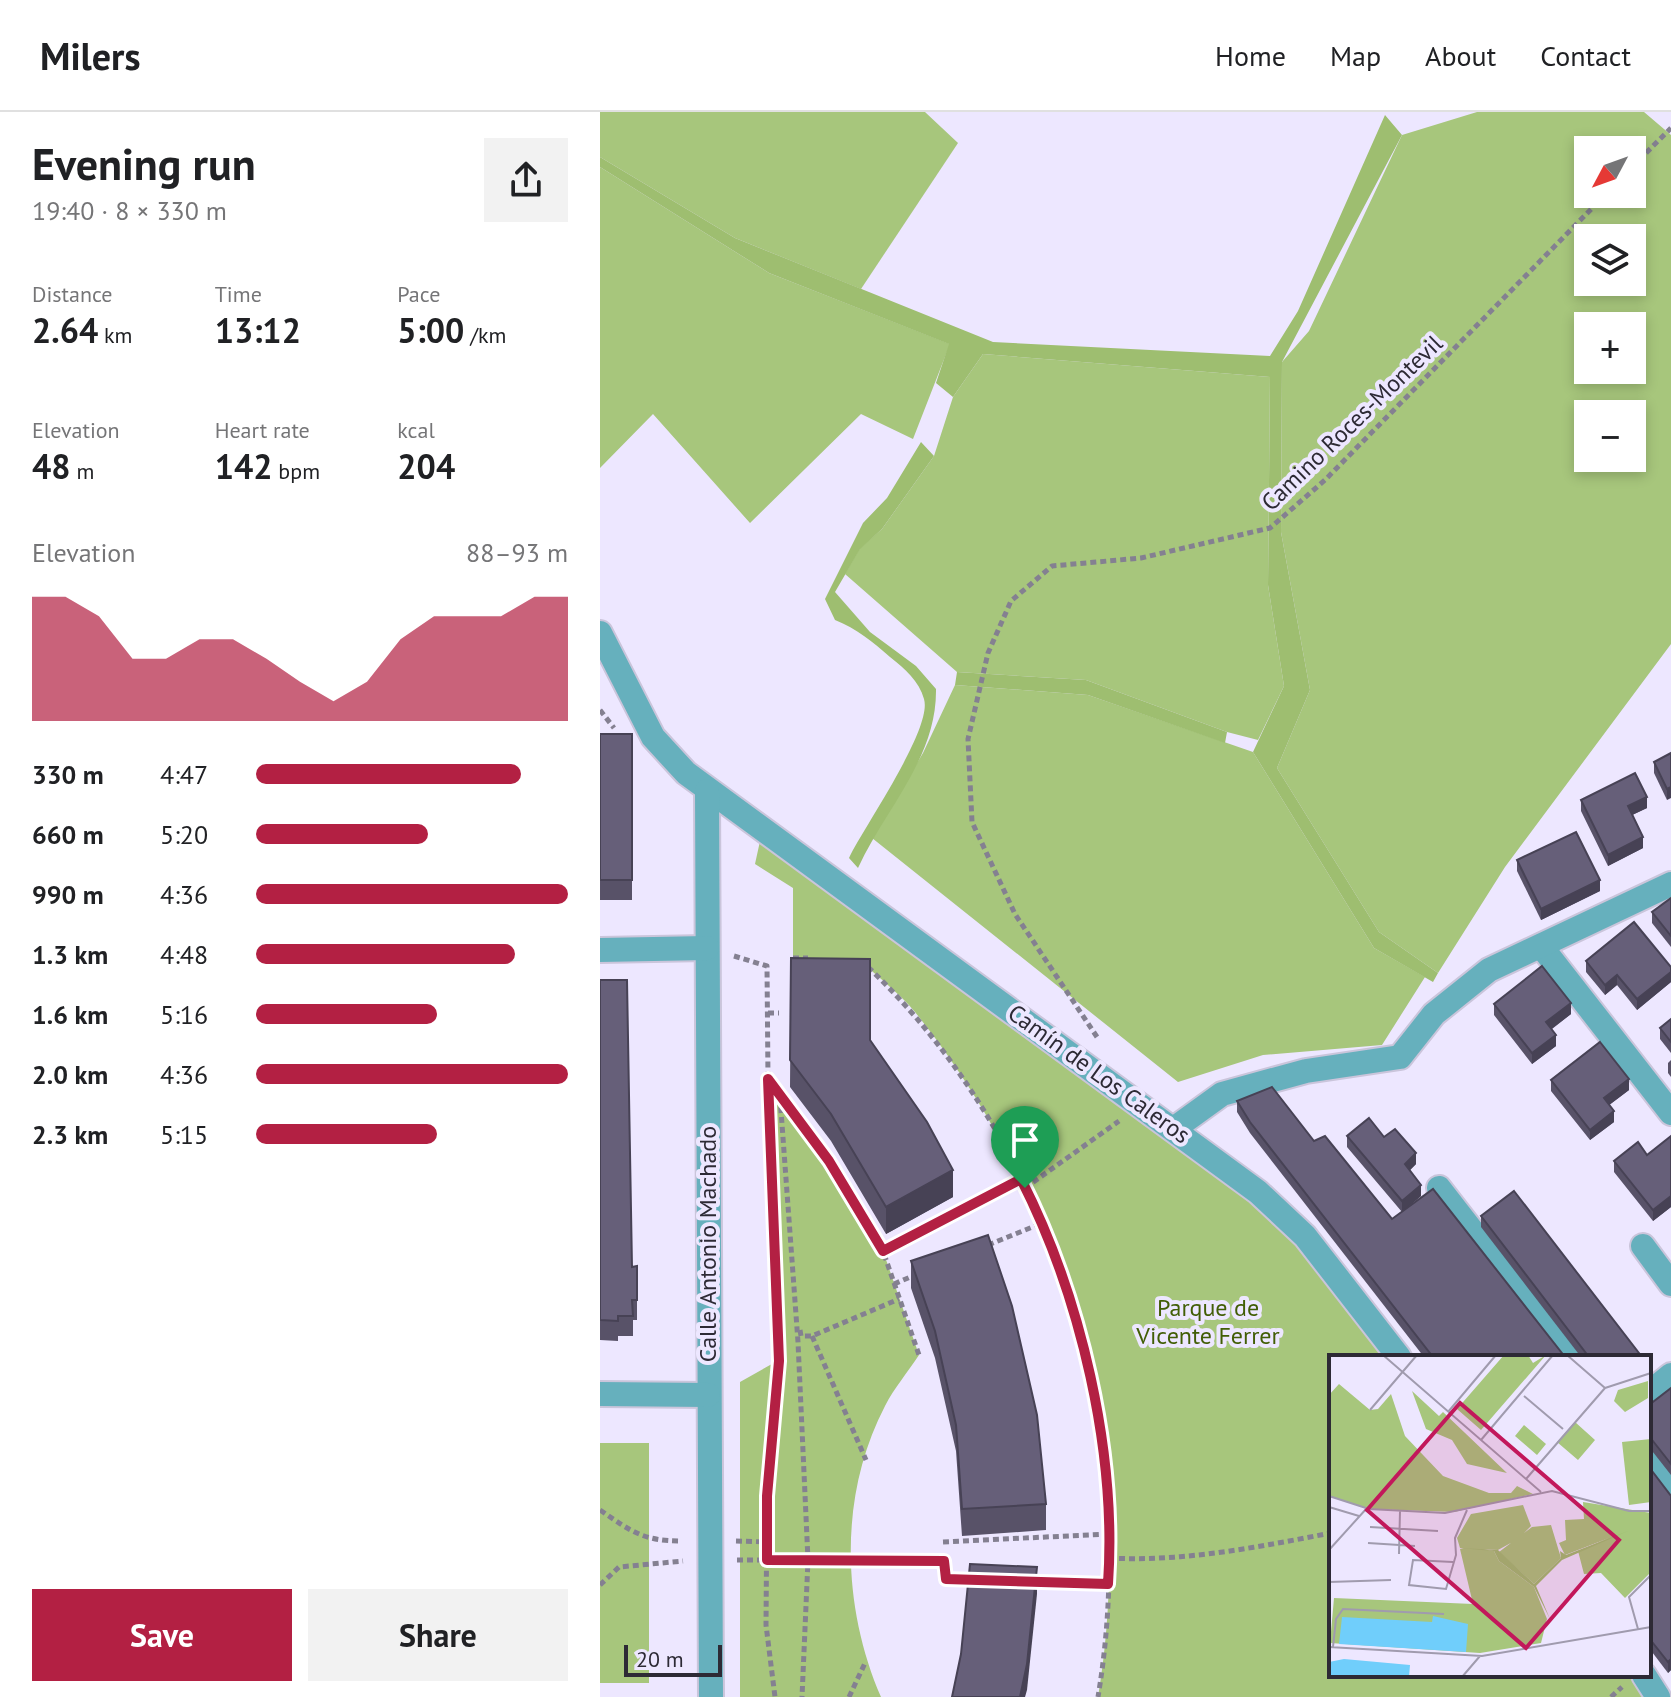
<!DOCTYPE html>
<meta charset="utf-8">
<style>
:root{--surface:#fff;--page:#f2f2f2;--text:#202124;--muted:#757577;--line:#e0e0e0;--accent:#b32043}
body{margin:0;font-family:"PT Sans",sans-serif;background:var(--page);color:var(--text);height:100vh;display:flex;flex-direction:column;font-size:30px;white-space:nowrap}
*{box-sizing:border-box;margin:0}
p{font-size:26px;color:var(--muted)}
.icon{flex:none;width:44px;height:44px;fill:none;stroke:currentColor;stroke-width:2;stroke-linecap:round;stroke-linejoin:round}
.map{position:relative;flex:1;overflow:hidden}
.drawer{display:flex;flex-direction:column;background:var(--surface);width:600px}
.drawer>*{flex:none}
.needle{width:52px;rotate:229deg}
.controls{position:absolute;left:974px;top:24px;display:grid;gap:16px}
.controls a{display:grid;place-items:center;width:72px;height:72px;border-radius:0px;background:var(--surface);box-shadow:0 4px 12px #0003;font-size:40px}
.scale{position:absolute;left:24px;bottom:20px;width:98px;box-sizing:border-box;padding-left:8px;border:4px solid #2d2a35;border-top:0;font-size:22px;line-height:28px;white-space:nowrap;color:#2d2a35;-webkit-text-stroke:6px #ede7ff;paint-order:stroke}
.pin{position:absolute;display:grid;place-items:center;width:68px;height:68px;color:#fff;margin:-82px -34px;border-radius:50% 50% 50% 0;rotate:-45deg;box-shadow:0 0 8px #0007}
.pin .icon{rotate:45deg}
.round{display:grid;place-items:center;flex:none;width:84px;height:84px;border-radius:0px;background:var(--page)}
.summary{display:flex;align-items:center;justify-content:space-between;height:136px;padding:0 32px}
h1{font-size:44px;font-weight:700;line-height:60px}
.stats{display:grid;grid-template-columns:repeat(3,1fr);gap:12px;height:136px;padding:8px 32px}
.stats div{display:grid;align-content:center}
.stats b{font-size:34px;font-weight:700}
.stats small{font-size:22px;font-weight:400}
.stats p{font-size:22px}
.chart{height:224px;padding:16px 32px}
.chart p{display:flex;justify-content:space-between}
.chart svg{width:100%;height:144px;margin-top:8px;fill:var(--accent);opacity:.7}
.cta{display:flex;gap:16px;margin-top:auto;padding:16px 32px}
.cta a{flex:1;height:92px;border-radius:0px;background:var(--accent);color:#fff;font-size:32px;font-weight:700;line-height:92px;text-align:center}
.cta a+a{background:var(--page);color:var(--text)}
ul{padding:0 32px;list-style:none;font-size:26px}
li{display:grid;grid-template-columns:128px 96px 1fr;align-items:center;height:60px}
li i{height:20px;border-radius:10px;background:var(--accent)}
header{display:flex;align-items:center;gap:48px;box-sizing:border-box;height:112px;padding:0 40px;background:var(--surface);border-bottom:2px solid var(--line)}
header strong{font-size:38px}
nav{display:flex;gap:44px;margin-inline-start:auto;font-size:28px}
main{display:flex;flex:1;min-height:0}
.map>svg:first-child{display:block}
.green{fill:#a7c67c;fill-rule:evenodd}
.forest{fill:#9ebe70}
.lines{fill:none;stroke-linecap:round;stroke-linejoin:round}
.street-casing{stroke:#cac5db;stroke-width:28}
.path{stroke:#848091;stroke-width:5;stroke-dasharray:6 4;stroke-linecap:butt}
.street{stroke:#66b0bd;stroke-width:24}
.wall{fill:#585268}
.shaded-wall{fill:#474255}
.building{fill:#665f79;stroke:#474255;stroke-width:2}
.route-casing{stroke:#fff;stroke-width:16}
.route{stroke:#b32043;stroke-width:10}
.labels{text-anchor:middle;stroke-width:8;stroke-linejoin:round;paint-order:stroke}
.street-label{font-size:24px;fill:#2d2a35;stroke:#ede7ff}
.park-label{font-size:24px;fill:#425e06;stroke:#ede7ff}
.inset-road{fill:none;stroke:#a09bae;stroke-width:2}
.view{fill:#c2185b;fill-opacity:0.15;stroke:#c2185b;stroke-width:4}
.inset-edge{fill:none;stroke:#2d2a35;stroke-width:4}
</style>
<header>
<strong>Milers</strong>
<nav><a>Home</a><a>Map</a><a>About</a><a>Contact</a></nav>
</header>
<main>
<section class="drawer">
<div class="summary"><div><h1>Evening run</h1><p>19:40 · 8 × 330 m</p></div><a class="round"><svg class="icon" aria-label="share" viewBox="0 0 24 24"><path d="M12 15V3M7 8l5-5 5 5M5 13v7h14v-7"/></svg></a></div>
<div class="stats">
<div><p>Distance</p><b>2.64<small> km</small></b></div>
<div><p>Time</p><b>13:12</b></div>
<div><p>Pace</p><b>5:00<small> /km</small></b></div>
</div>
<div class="stats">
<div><p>Elevation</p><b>48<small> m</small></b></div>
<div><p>Heart rate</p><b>142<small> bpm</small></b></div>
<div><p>kcal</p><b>204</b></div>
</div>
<div class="chart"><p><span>Elevation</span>88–93 m</p>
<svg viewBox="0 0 160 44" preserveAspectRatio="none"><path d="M0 44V6L10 6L20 12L30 25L40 25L50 19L60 19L70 25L80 32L90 38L100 32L110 19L120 12L130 12L140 12L150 6L160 6V44z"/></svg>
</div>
<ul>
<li><b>330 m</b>4:47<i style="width:85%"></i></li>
<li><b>660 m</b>5:20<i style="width:55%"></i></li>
<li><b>990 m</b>4:36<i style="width:100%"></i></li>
<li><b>1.3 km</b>4:48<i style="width:83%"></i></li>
<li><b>1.6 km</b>5:16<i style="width:58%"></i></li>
<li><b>2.0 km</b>4:36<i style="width:100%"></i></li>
<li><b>2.3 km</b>5:15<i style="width:58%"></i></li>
</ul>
<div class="cta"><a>Save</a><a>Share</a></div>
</section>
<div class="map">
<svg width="1071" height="1585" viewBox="0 0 1071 1585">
<rect width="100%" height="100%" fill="#ede7ff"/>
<g class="green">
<polygon points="0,0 325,0 358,31 261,177 135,126 0,45"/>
<path d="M877 0H1044L1071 23V532L905 755 838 861 779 820 677 656 710 578 681 420 682 250 709 219 802 23ZM988 38H1032V82H988ZM988 126H1032V170H988ZM988 214H1032V258H988ZM988 302H1032V346H988Z"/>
<polygon points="0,55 169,161 350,232 313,327 261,302 150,411 53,302 0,356"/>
<polygon points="383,242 670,265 668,473 684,574 658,628 627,620 486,568 357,560 245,462 260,436 282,417 334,344 353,285"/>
<polygon points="355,573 488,583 653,640 774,836 825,865 782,933 663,943 578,970 272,726 323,641"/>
<path d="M162 720 658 1080 799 1245H731V1563H1044L1058 1585H498C538 1344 468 1091 315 900 300 882 279 866 262 850L193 846V776L155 752Z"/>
<path d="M168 967 229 1049 283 1139 319 1243C308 1260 294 1276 285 1294 238 1384 242 1495 281 1585H140V1270L179 1248Z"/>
<rect x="0" y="1331" width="49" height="240"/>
</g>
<g class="forest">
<polygon points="785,3 802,23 682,250 681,420 710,578 677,656 779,820 838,861 833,870 774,836 653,640 684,574 668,473 670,265 383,242 353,285 336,271 349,232 169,161 0,55 0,45 135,126 393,230 670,244 698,199"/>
<path d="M321 330 334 344 282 417 260 437 235 480 270 520 316 554 336 577C337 646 285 697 258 756L249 746C263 716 333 617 324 587 319 569 305 557 290 545 272 529 257 517 235 508L225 487 263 411 287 386Z"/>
<polygon points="357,560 486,568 627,620 625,631 488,583 355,573"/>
</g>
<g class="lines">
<g class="street-casing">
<g id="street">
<polyline points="0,521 53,625 86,661 658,1080 705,1124 799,1245"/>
<polyline points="107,679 111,1585"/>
<polyline points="941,834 1071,1001"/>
<polyline points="0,838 107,836"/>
<polyline points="575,1016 622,982 706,959 800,945 834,902 889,858 1071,772"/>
<polyline points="839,1076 970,1245"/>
<polyline points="1043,1134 1071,1172"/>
<polyline points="1049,1281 1071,1263"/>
<polyline points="0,1282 108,1283"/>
<polyline points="1049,1348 1071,1376"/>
<polyline points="1044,1563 1058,1585"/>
</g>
</g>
<g class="path">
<polyline points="1032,55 1071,16"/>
<polyline points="0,598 14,616"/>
<polyline points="134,844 167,854 168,967 179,1249 167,1384 166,1513 175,1585"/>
<polyline points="193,846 208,846"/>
<path d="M268 855C459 1037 541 1327 498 1585"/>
<polyline points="168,901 179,901"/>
<polyline points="497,925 415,802 372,710 368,627 388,541 411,489 452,454 541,446 670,416 725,368 1006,82"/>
<polyline points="168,968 229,1049 283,1139 319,1243"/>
<polyline points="180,985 198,1230 208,1448 202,1585"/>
<polyline points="425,1076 519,1009"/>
<polyline points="388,1133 440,1112"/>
<polyline points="283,1139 421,1067"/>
<polyline points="294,1172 315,1163"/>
<polyline points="200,1218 201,1224 212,1224 299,1187"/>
<polyline points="212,1224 266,1348"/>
<path d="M0 1398C32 1420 43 1429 82 1429"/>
<polyline points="136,1429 168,1430"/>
<polyline points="343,1430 508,1422"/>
<path d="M509 1446C584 1450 658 1435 731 1421"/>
<polyline points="137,1448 344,1449 346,1467 374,1468"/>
<polyline points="432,1469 508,1472"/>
<polyline points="0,1473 19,1455 83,1449"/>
<polyline points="249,1585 266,1549"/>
<polyline points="1011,1585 1022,1575"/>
</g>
<use href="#street" class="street"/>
</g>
<g class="wall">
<rect x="0" y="622" width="32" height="166"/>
<polygon points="1071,641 1067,688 1054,661 1054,650"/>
<polygon points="981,688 1047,696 1032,703 1043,736 1008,754 981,699"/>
<polygon points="917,748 1000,779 941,808 917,759"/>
<polygon points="1071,786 1071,835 1052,811 1052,800"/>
<polygon points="191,846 270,928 353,1085 286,1122 231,1029 190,975"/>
<polygon points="986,849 1071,855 1071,870 1037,898 1017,873 1005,883 986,860"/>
<polygon points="0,868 32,1155 37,1154 37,1208 33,1208 33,1224 18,1224 18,1229 0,1228"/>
<polygon points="894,892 971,902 952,917 956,934 932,952 894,903"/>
<polygon points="1071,907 1071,941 1060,927 1060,916"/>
<polygon points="1071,948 1071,965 1068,961 1068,951"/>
<polygon points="951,968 1029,978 1009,993 1014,1010 990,1028 951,979"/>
<polygon points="637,989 714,1029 792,1107 965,1245 824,1245 650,1021 637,1000"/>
<polygon points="747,1024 816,1052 810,1058 821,1084 802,1100 747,1035"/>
<polygon points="1071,1024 1071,1095 1053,1109 1014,1060 1014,1049 1047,1043"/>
<polygon points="881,1104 1042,1245 981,1245 881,1115"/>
<polygon points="311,1149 446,1392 446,1418 362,1424 356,1339 335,1246 311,1176"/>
<polygon points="1071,1276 1071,1363 1049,1335 1049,1293"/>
<polygon points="1049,1355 1071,1384 1071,1558 1068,1561 1049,1536"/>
</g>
<g class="shaded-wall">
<polygon points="1071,675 1071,686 1067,688 1067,677"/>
<polygon points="1047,685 1047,696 1028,705 1028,694"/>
<polygon points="1043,725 1043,736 1008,754 1008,743"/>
<polygon points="1000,768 1000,779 941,808 941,797"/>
<polygon points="1071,860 1071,870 1037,898 1037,887"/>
<polygon points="1017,863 1017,873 1005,883 1005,873"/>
<polygon points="971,891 971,902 946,921 946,910"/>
<polygon points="956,923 956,934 932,952 932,941"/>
<polygon points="1029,967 1029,978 1004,997 1004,986"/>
<polygon points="1014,999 1014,1010 990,1028 990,1018"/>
<polygon points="816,1041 816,1052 805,1063 805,1052"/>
<polygon points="353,1058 353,1085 286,1122 286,1095"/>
<polygon points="821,1073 821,1084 802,1100 802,1089"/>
<polygon points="1071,1084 1071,1095 1053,1109 1053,1098"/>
<polygon points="437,1455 437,1482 427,1578 425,1585 420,1585"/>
<polygon points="1071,1547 1071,1558 1068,1561 1068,1550"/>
</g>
<g class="building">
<rect x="0" y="622" width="32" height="146"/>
<polygon points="1071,641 1071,675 1067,677 1054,650"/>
<polygon points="1035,661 1047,685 1028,694 1043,725 1008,743 981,688"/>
<polygon points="976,720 1000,768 941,797 917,748"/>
<polygon points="1071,786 1071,824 1052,800"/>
<polygon points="1034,810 1071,855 1071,860 1037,887 1017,863 1005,873 986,849"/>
<polygon points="191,846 270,847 270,928 327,1010 353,1058 286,1095 231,1002 190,948"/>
<polygon points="942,854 971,891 946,910 956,923 932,941 894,892"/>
<polygon points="0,868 27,868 32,1155 37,1154 37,1188 32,1188 33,1204 18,1204 18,1209 0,1208"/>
<polygon points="1071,907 1071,930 1060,916"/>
<polygon points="1000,930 1029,967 1004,986 1014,999 990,1018 951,968"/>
<polygon points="672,975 714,1029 725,1024 792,1107 833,1077 965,1245 833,1245 650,1010 637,989"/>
<polygon points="769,1006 784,1025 795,1017 816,1041 805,1052 821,1073 802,1089 747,1024"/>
<polygon points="1071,1024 1071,1084 1053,1098 1014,1049 1038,1030 1047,1043"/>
<polygon points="914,1079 1042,1245 989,1245 881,1104"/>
<polygon points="388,1123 412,1194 437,1303 446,1392 362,1397 356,1313 335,1219 311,1149"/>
<polygon points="1071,1276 1071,1352 1049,1324 1049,1293"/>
<polygon points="1049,1355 1071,1384 1071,1547 1068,1550 1049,1526"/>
<polygon points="370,1452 437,1455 427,1552 420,1585 352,1585 361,1542"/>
</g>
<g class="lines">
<g class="route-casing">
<path id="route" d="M168 967 229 1049 283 1139 421 1067C481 1185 517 1340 508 1472L346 1467 344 1449 167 1448V1384L179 1249Z"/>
</g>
<use href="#route" class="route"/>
</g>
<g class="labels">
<g class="street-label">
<text transform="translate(752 311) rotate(-44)" y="8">Camino Roces-Montevil</text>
<text transform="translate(499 962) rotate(36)" y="8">Camín de Los Caleros</text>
<text transform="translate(108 1132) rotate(-90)" y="8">Calle Antonio Machado</text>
</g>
<g class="park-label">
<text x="608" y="1204">Parque de<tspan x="608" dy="28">Vicente Ferrer</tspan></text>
</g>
</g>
<g transform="translate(729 1243)">
<rect width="322" height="322" fill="#ede7ff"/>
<path d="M175 0H199L204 8 217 0 152 75 128 54ZM319 26V43L296 57 285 46 289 35ZM10 29 41 55 49 54 62 39 76 81 114 121 160 138H182L188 131 204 139 125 157 40 154 0 141V40ZM83 36 110 61 114 57 178 118 138 109 123 85 97 74ZM246 67 266 85 249 105 228 87ZM195 70 217 89 208 100 186 81ZM322 84V147L300 150 293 87ZM254 147 322 158V217L296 243 272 218 255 219 249 196 280 183 236 200 230 188 237 185 236 165 255 164ZM194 150 202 171 189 184 169 195 131 193 128 183 142 159ZM222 170 232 203 205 229 170 197 203 172ZM140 192 165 196 170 206 205 232 218 264 212 288 151 298 1 288 5 243 144 249 131 194Z" fill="#a7c67c"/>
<path d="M299 176 233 205 207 231 221 264 205 232 170 206 165 196 130 193 169 195 205 229 232 203 231 196 237 200Z" fill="#9ebe70"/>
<path d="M104 261 139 269 137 297 10 289 13 262 103 267ZM15 304 81 310 80 322H0V307Z" fill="#70cefb"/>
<path class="inset-road" d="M54 0 212 137M238 0 276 33M276 33 322 18M195 41 234 74M41 55 88 0M119 57 167 0M152 85 224 0M197 124 276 33M0 141 40 154 116 158 223 136 300 156H322M0 152 30 161M41 172 109 176M39 188 86 191M0 195 38 153M70 199 71 156M124 207 84 205 80 230 117 234 127 200 126 183 138 155M0 227 62 225M309 274 300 242 322 220M0 292 153 301 322 272M4 292 7 264 14 254 115 259M133 322 151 301"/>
<path class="view" d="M131 48 290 185 197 293 38 155Z"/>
<rect width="322" height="322" class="inset-edge"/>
</g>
</svg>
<div class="controls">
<a><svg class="needle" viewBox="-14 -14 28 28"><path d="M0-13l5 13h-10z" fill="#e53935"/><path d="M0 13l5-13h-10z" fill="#757577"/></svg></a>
<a><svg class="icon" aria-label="layers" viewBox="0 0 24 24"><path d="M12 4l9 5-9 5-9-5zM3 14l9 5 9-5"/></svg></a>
<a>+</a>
<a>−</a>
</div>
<div class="scale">20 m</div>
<div class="pin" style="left:425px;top:1076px;background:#1e9e55"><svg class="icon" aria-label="arrive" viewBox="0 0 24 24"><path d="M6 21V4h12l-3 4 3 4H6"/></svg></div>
</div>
</main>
